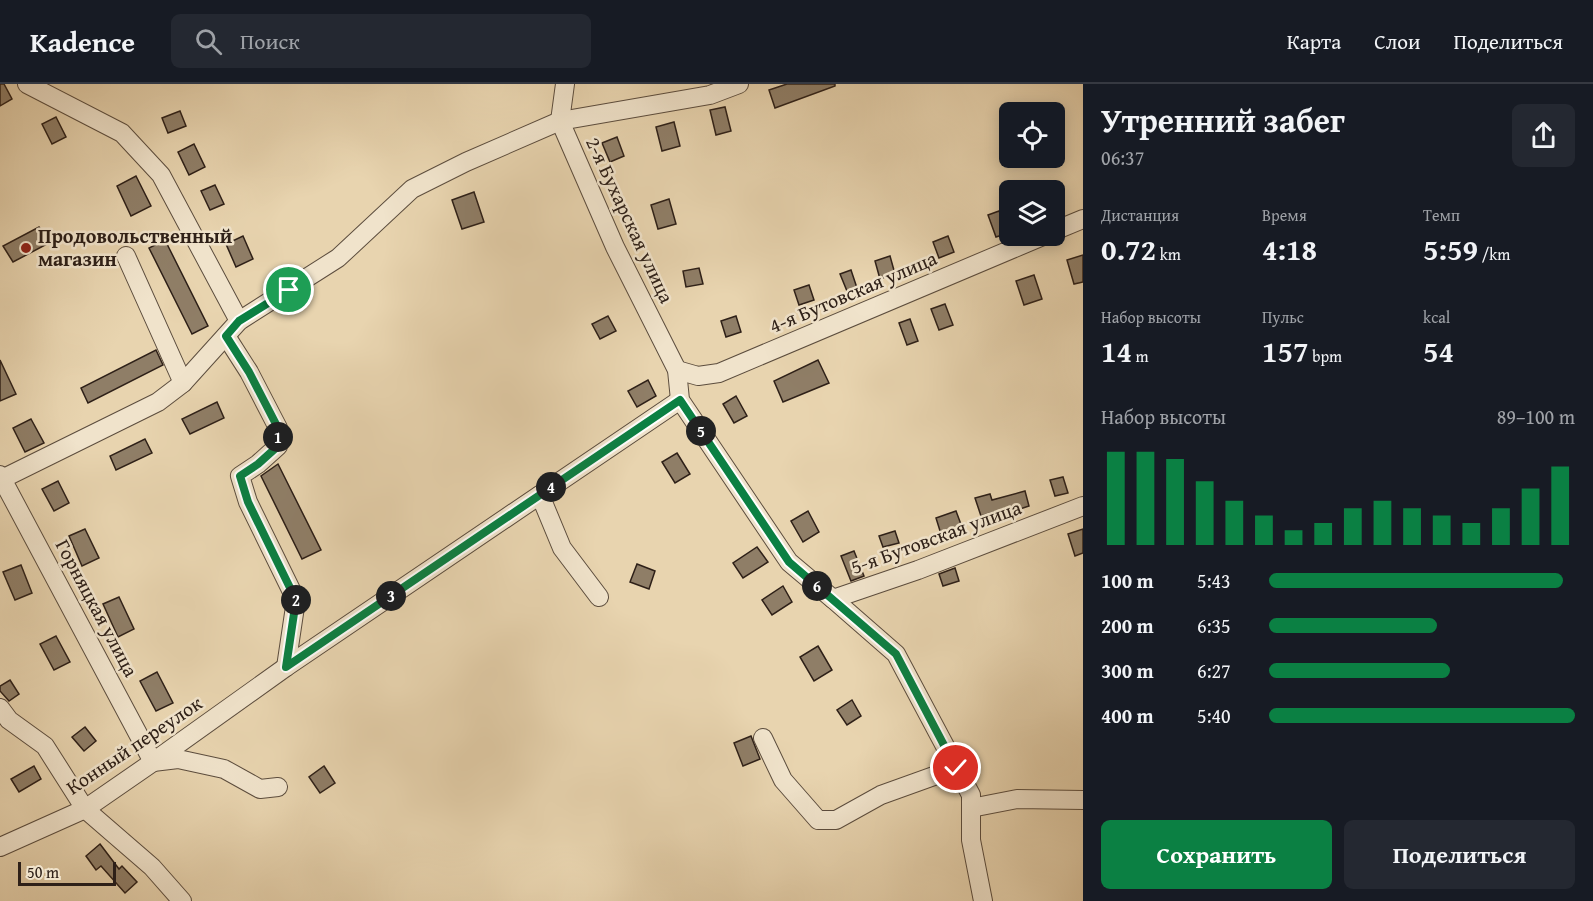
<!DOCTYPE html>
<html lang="ru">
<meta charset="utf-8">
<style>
:root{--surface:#171b24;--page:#242831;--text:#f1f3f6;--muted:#9ea1a6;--line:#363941;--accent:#0b8043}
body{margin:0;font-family:"Gentium Book Plus",serif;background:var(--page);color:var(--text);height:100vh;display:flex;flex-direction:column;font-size:22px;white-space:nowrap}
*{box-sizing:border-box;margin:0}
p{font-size:20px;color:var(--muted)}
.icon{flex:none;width:33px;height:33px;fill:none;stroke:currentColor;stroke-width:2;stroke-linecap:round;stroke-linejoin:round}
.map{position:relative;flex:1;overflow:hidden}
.panel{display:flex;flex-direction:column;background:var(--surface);width:510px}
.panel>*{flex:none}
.controls{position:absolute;left:999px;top:18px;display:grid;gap:12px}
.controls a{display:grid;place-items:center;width:66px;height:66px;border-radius:9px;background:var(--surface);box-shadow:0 3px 15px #0003;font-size:30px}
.scale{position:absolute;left:18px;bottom:15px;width:98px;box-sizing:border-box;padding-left:6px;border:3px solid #2e2018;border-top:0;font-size:16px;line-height:21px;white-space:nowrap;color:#2e2018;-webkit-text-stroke:4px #f0e3cb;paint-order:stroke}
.pin{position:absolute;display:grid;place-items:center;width:51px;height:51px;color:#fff;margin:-26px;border:3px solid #fff;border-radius:50%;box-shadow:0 2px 6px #0007}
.km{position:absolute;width:30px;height:30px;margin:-15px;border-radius:50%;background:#222;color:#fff;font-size:16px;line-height:30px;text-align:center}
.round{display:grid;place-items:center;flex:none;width:63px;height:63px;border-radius:9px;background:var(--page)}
.headline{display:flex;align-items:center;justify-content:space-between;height:102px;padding:0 18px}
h1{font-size:33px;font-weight:700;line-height:45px}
.figures{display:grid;grid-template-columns:repeat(3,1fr);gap:9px;height:102px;padding:6px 18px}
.figures div{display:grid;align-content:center}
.figures b{font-size:30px;font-weight:700}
.figures small{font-size:16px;font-weight:400}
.figures p{font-size:16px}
.chart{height:168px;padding:12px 18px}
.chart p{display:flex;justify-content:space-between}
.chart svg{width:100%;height:108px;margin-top:6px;stroke:var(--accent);stroke-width:6}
.primary-button{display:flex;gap:12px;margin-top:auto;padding:12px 18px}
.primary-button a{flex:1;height:69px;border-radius:9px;background:var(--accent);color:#fff;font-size:24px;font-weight:700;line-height:69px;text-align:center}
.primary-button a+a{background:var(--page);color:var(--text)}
ul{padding:0 18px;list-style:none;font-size:20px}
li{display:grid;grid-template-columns:96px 72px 1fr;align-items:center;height:45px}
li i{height:15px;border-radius:8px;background:var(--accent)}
header{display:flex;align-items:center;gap:36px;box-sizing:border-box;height:84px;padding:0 30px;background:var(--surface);border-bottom:2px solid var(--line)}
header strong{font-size:28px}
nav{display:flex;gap:33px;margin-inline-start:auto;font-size:21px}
.search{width:420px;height:54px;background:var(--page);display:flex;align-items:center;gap:15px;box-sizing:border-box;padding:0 21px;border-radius:9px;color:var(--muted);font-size:22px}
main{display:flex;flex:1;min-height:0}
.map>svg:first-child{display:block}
.building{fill:#8f7e67;stroke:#2e2018;stroke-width:1.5}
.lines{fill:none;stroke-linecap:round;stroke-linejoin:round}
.minor-casing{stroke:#5c4d3e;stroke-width:20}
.minor{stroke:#f0e3cb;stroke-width:18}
.route-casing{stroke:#fff;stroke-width:12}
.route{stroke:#0b8043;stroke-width:8}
.poi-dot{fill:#8f2418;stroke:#f0e3cb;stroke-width:2}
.labels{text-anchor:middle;stroke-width:5;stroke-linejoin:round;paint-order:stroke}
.street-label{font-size:20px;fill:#2e2018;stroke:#f0e3cb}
.poi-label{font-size:20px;font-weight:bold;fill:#2e2018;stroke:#f0e3cb;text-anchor:start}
</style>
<header>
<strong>Kadence</strong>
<div class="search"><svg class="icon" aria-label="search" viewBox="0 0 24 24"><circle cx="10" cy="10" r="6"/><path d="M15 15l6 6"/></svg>Поиск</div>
<nav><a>Карта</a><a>Слои</a><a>Поделиться</a></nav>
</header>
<main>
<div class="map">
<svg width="1083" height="817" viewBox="0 0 1083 817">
<rect width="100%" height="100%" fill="#e8d4af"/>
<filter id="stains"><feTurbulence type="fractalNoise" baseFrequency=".00333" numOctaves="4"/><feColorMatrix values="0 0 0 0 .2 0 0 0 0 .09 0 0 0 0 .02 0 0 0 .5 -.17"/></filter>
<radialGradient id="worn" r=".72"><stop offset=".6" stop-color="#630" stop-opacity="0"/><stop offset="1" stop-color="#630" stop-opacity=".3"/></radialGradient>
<g class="building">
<polygon points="0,0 4,0 12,15 0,22"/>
<polygon points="787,0 835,0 835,2 775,24 769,6"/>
<polygon points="725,23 731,47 716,51 710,26"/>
<polygon points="180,27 186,42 168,49 162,34"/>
<polygon points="56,33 66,53 52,60 42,40"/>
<polygon points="674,38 680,62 662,67 656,43"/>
<polygon points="617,53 624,72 610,78 602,59"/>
<polygon points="194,60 205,83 189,91 178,68"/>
<polygon points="136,92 151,122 131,132 117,102"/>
<polygon points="215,101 224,120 210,126 201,107"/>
<polygon points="474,108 484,138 462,145 452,116"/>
<polygon points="669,115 676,140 658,145 651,121"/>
<polygon points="999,127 1008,149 996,153 988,131"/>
<polygon points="39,143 49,159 13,178 3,162"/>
<polygon points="243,152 253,175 236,183 226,160"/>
<polygon points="948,152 954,168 939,174 933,158"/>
<polygon points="165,156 208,242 192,250 149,164"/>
<polygon points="1083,171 1083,198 1074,200 1067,176"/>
<polygon points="890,172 895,190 880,195 875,177"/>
<polygon points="699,184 703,200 686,203 683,187"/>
<polygon points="851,186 857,204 847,207 840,190"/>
<polygon points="1034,191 1042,215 1024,221 1016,197"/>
<polygon points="809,201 814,216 799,221 794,206"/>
<polygon points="945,220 953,241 939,246 931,225"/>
<polygon points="608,232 616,247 600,255 592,240"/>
<polygon points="736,232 741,248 726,253 721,237"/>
<polygon points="910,235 918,257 907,261 899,239"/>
<polygon points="156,266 163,281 88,319 81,304"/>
<polygon points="0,276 16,310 0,317"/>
<polygon points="818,276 829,299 783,318 774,297"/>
<polygon points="648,296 656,312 637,323 628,307"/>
<polygon points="736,312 747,332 734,339 723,320"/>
<polygon points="217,318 224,334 190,350 182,335"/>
<polygon points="31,335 44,359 25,368 13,344"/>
<polygon points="145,355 152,369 116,386 110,372"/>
<polygon points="677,369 690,390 675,399 662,378"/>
<polygon points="278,380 321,466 302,475 261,392"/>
<polygon points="1063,393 1068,409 1055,412 1050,396"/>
<polygon points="58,397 69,419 54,427 42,405"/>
<polygon points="1025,407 1029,422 1014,427 1013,422 981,432 975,414 990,410 992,416"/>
<polygon points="808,427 819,448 803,458 791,437"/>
<polygon points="956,427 962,443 941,450 936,434"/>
<polygon points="85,445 99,474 82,482 69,452"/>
<polygon points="1083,445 1083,469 1075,472 1068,450"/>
<polygon points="895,447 899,459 883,463 879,452"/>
<polygon points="757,463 768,478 743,494 733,479"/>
<polygon points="854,467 864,492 851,497 841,472"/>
<polygon points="637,480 655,487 649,505 630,498"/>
<polygon points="21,481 32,509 15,516 3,488"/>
<polygon points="955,484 959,497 943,502 939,490"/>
<polygon points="783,502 792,518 772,531 762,516"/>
<polygon points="119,513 134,545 118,553 103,520"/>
<polygon points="56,552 70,578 54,586 40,560"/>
<polygon points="818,562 832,586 814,597 800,573"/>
<polygon points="157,588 173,619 156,627 140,597"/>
<polygon points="10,596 19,610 9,617 0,607 0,602"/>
<polygon points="852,616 861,632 847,641 837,626"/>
<polygon points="85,643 96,657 84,667 72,653"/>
<polygon points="751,652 760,675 743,682 734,659"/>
<polygon points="34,682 41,695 19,708 11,695"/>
<polygon points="324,682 335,699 320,709 309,693"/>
<polygon points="100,760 119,785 122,782 137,798 125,809 101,782 96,786 86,772"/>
</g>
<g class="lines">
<g class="minor-casing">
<g id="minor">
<polyline points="27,0 122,49 161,91 239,237"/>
<polyline points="565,0 560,37 615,163 677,286 680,316 789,478 833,515 918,486 1083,422"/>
<polyline points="1054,147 1083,135"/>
<polyline points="126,172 183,299"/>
<polyline points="226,252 249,288 278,344 278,362 258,380 240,392 248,418 296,516 286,583"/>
<polyline points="677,286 698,292 719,289 1043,152"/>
<polyline points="0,391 153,678 178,675 224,685 260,705 278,703"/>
<polyline points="0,396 158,318 183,299 239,237 338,174 412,105 466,78 560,37 710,11 739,0"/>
<polyline points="540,411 562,464 599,513"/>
<polyline points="833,515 896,570 971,711 971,756 983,817"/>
<polyline points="0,624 9,636 45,662 85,725 152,783 182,817"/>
<polyline points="763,654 783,696 818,736 836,736 881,711 956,684"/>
<polyline points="971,724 1017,715 1083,716"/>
<polyline points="0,763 85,725 153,678 286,583 680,316"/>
</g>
</g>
<use href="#minor" class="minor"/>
</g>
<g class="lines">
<g class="route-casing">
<polyline id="route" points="289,206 239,237 226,252 249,288 278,344 278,362 258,380 240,392 248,418 296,516 286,583 680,316 789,478 896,570 956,684"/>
</g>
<use href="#route" class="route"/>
</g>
<circle class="poi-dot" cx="26" cy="164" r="6"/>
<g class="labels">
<g class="street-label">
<text transform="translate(630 136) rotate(65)" y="7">2-я Бухарская улица</text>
<text transform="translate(853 208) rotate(-23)" y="7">4-я Бутовская улица</text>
<text transform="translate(936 453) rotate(-20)" y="7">5-я Бутовская улица</text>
<text transform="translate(97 524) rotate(62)" y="7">Горняцкая улица</text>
<text transform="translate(134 661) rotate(-34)" y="7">Конный переулок</text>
</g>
<g class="poi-label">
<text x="38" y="159">Продовольственный<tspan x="38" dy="23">магазин</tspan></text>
</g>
</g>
<rect width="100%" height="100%" filter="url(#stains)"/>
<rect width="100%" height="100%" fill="url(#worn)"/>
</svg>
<div class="controls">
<a><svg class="icon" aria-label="locate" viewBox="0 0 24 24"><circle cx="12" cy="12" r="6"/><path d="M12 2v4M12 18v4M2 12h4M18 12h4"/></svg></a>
<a><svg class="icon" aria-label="layers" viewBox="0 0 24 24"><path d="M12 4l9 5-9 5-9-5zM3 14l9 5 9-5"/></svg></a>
</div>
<div class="scale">50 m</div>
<div class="pin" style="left:289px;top:206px;background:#1e9e55"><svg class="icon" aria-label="arrive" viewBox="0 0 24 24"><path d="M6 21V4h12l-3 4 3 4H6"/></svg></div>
<div class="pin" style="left:956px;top:684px;background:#d93025"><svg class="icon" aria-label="check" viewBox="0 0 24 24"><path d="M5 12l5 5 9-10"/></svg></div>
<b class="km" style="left:278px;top:353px">1</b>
<b class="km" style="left:296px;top:516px">2</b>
<b class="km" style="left:391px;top:512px">3</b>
<b class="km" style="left:551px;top:403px">4</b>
<b class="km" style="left:701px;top:347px">5</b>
<b class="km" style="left:817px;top:502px">6</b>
</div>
<section class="panel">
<div class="headline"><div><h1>Утренний забег</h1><p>06:37</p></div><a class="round"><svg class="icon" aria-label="share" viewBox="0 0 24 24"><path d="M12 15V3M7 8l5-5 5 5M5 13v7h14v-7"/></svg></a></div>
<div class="figures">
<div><p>Дистанция</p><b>0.72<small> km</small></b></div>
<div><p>Время</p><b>4:18</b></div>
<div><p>Темп</p><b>5:59<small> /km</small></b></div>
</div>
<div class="figures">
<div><p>Набор высоты</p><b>14<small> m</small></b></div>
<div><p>Пульс</p><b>157<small> bpm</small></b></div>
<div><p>kcal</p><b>54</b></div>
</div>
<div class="chart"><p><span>Набор высоты</span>89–100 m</p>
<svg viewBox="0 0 160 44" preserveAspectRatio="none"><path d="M5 44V6M15 44V6M25 44V9M35 44V18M45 44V26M55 44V32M65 44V38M75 44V35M85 44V29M95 44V26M105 44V29M115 44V32M125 44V35M135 44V29M145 44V21M155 44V12"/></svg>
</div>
<ul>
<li><b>100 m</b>5:43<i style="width:96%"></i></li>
<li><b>200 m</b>6:35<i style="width:55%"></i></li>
<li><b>300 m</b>6:27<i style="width:59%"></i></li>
<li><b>400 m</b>5:40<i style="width:100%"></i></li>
</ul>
<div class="primary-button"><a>Сохранить</a><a>Поделиться</a></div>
</section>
</main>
